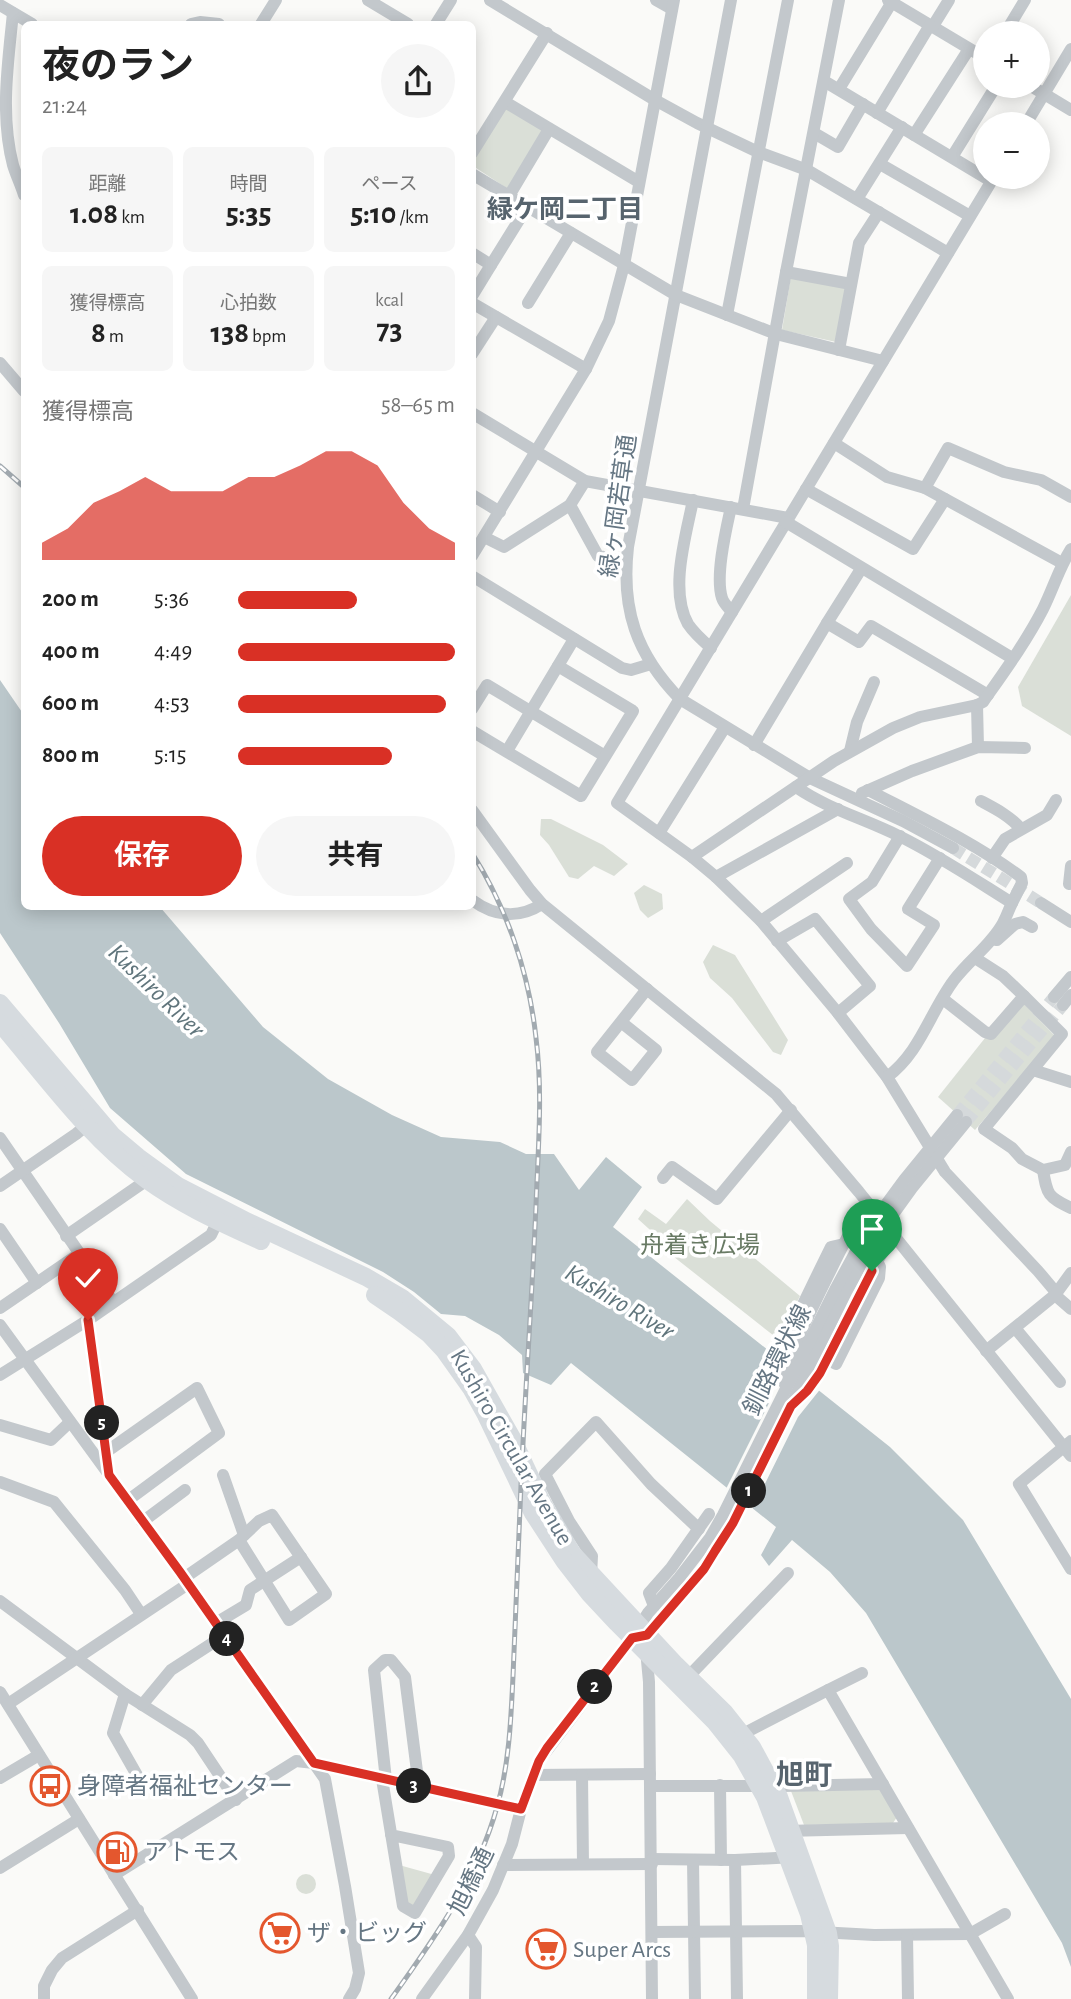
<!DOCTYPE html>
<html lang="ja">
<meta charset="utf-8">
<style>
:root{--surface:#fff;--page:#f6f6f6;--text:#222;--muted:#767676;--accent:#d93025}
body{margin:0;font-family:"Alegreya Sans","Noto Sans JP",sans-serif;background:var(--page);color:var(--text);height:100vh;display:flex;flex-direction:column;font-size:26px;white-space:nowrap}
*{box-sizing:border-box;margin:0}
p{font-size:23px;color:var(--muted)}
.icon{flex:none;width:38px;height:38px;fill:none;stroke:currentColor;stroke-width:2;stroke-linecap:round;stroke-linejoin:round}
.map{position:relative;flex:1;overflow:hidden}
.drawer{position:absolute;left:21px;top:21px;width:455px;height:889px;display:flex;flex-direction:column;background:var(--surface);border-radius:10px;box-shadow:0 4px 18px #0003}
.drawer>*{flex:none}
.buttons{position:absolute;left:973px;top:21px;display:grid;gap:14px}
.buttons a{display:grid;place-items:center;width:77px;height:77px;border-radius:50%;background:var(--surface);box-shadow:0 4px 18px #0003;font-size:35px}
.pin{position:absolute;display:grid;place-items:center;width:60px;height:60px;color:#fff;margin:-72px -30px;border-radius:50% 50% 50% 0;rotate:-45deg;box-shadow:0 0 7px #0007}
.pin .icon{rotate:45deg}
.km{position:absolute;width:35px;height:35px;margin:-18px;border-radius:50%;background:#222;color:#fff;font-size:19px;line-height:35px;text-align:center}
.round{display:grid;place-items:center;flex:none;width:74px;height:74px;border-radius:37px;background:var(--page)}
.summary{display:flex;align-items:center;justify-content:space-between;height:119px;padding:0 21px}
h1{font-size:38px;font-weight:700;line-height:52px}
.figures{display:grid;grid-template-columns:repeat(3,1fr);gap:10px;height:119px;padding:7px 21px}
.figures div{display:grid;align-content:center;border-radius:10px;background:var(--page);text-align:center}
.figures b{font-size:30px;font-weight:700}
.figures small{font-size:19px;font-weight:400}
.figures p{font-size:19px}
.chart{height:196px;padding:14px 21px}
.chart p{display:flex;justify-content:space-between}
.chart svg{width:100%;height:126px;margin-top:7px;fill:var(--accent);opacity:.7}
.primary-button{display:flex;gap:14px;margin-top:auto;padding:14px 21px}
.primary-button a{flex:1;height:80px;border-radius:42px;background:var(--accent);color:#fff;font-size:28px;font-weight:700;line-height:80px;text-align:center}
.primary-button a+a{background:var(--page);color:var(--text)}
ul{padding:0 21px;list-style:none;font-size:23px}
li{display:grid;grid-template-columns:112px 84px 1fr;align-items:center;height:52px}
li i{height:18px;border-radius:9px;background:var(--accent)}
.map>svg:first-child{display:block}
.green{fill:#dadfd7}
.water{fill:#bbc7cb}
.pier{fill:#fafaf8}
.lines{fill:none;stroke-linecap:round;stroke-linejoin:round}
.minor-tunnel{stroke:#d5d9db;stroke-width:12;stroke-dasharray:12 6;stroke-linecap:butt}
.minor{stroke:#c3c8cc;stroke-width:12}
.highway{stroke:#d6dbdf;stroke-width:18}
.rail-casing{stroke:#a2aab0;stroke-width:5}
.rail{stroke:#fff;stroke-width:2.5;stroke-dasharray:8;stroke-linecap:butt}
.route-casing{stroke:#fff;stroke-width:14}
.route{stroke:#d93025;stroke-width:9}
.labels{text-anchor:middle;stroke-width:7;stroke-linejoin:round;paint-order:stroke}
.street-label{font-size:24px;fill:#657683;stroke:#fff}
.park-label{font-size:24px;fill:#687a64;stroke:#fff}
.poi-label{font-size:24px;fill:#657683;stroke:#fff;text-anchor:start}
.neighbourhood-label{font-size:26px;font-weight:bold;fill:#57646e;stroke:#fff}
.water-label{font-size:26px;font-style:italic;fill:#60757c;stroke:#fff}
.quarter-label{font-size:28px;font-weight:bold;fill:#57646e;stroke:#fff}
</style>
<div class="map">
<svg width="1071" height="1999" viewBox="0 0 1071 1999">
<rect width="100%" height="100%" fill="#fafaf8"/>
<g class="green">
<polygon points="506,106 545,130 508,189 473,166 472,162"/>
<polygon points="791,276 846,286 836,342 782,330"/>
<polygon points="1071,595 1071,736 1022,706 1018,687"/>
<polygon points="541,819 551,819 603,845 628,864 614,876 594,866 578,879 569,877 549,845 540,835"/>
<polygon points="644,885 662,894 663,909 648,918 640,910 634,893"/>
<polygon points="713,945 735,955 788,1040 781,1055 773,1052 732,998 710,978 703,962"/>
<polygon points="1023,1003 1055,1036 975,1130 938,1097 985,1038"/>
<polygon points="687,1199 710,1221 800,1296 778,1339 669,1253 659,1238 638,1219 645,1209 666,1224"/>
<polygon points="880,1788 897,1817 893,1823 804,1825 791,1791"/>
<polygon points="399,1865 435,1875 414,1909 405,1904"/>
<circle cx="306" cy="1884" r="10"/>
</g>
<polygon class="water" points="0,680 24,715 24,906 160,907 263,1027 328,1079 392,1115 441,1137 500,1142 526,1154 554,1154 579,1190 606,1157 642,1187 613,1227 890,1447 963,1520 1071,1699 1071,1967 1062,1943 866,1613 830,1572 792,1540 769,1566 761,1555 776,1527 571,1363 551,1385 523,1373 522,1355 499,1335 465,1316 441,1314 414,1292 383,1272 186,1174 110,1108 59,1023 0,933"/>
<polygon class="pier" points="781,1355 822,1387 798,1417 751,1512 725,1491 770,1401"/>
<g class="lines">
<g class="minor-tunnel">
<polyline points="953,848 1041,903"/>
<polyline points="957,1115 1054,997"/>
<polyline points="966,1122 1063,1005"/>
</g>
<g class="minor">
<polyline points="368,0 408,24"/>
<polyline points="490,0 655,100 697,123 758,152 807,170 948,253"/>
<polyline points="656,0 672,9"/>
<path d="M731 0 628 547C621 609 636 654 680 699L810 778 903 821 953 848"/>
<polyline points="888,0 985,58"/>
<polyline points="0,5 32,24"/>
<path d="M13 13C8 63 0 115 13 165 16 175 21 185 24 195"/>
<polyline points="191,24 200,22 219,24"/>
<polyline points="261,24 276,0"/>
<polyline points="436,24 451,0"/>
<polyline points="933,26 949,0"/>
<polyline points="1005,33 1025,0"/>
<polyline points="824,81 991,181"/>
<polyline points="1031,86 1071,110"/>
<polyline points="839,89 892,2"/>
<polyline points="505,102 639,182"/>
<polyline points="877,113 930,25"/>
<polyline points="1026,124 1071,49"/>
<polyline points="814,133 838,147 863,104"/>
<polyline points="914,135 969,49"/>
<polyline points="472,153 547,33"/>
<polyline points="952,157 996,86"/>
<polyline points="880,164 970,216"/>
<polyline points="472,174 676,295 776,334 883,361"/>
<polyline points="994,177 617,803 692,857 716,877 761,921 838,1013 887,1077 945,1172 1038,1271 1054,1290 1055,1295 1071,1309"/>
<polyline points="509,196 549,129"/>
<polyline points="857,199 902,127"/>
<polyline points="472,253 491,265 472,296"/>
<polyline points="491,265 527,207"/>
<polyline points="786,272 851,284"/>
<polyline points="472,303 586,369"/>
<polyline points="528,303 571,233"/>
<polyline points="727,315 788,0"/>
<polyline points="839,350 859,243 879,212"/>
<polyline points="472,354 496,317"/>
<polyline points="0,363 24,391"/>
<polyline points="472,413 585,481 788,518"/>
<polyline points="834,443 887,477 925,488 1062,563"/>
<polyline points="925,488 948,448 1004,472 1041,480 1071,497"/>
<polyline points="806,489 913,549 945,499"/>
<polyline points="472,495 500,512"/>
<path d="M693 500C686 536 669 590 688 624 694 633 703 641 711 648"/>
<polyline points="570,505 598,556 626,561"/>
<path d="M731 507C726 530 715 576 722 598 724 604 728 607 732 612"/>
<polyline points="743,509 786,272 839,0"/>
<polyline points="786,522 1012,658"/>
<polyline points="484,537 504,547 570,505 585,481"/>
<polyline points="472,556 586,369 609,321 624,265 674,0"/>
<polyline points="472,576 622,668 631,670 651,664"/>
<polyline points="827,623 861,569"/>
<polyline points="977,705 978,747"/>
<polyline points="472,709 487,685 605,756"/>
<polyline points="472,731 581,796 633,711 558,666"/>
<polyline points="754,745 827,623 859,642 871,626 988,695"/>
<polyline points="507,751 574,639"/>
<polyline points="850,751 857,722 874,682"/>
<path d="M796 787C828 809 865 819 899 836 938 855 975 880 1012 903L1022 883 1021 877C973 842 920 817 868 790"/>
<polyline points="862,793 912,771 978,747 1025,748"/>
<path d="M981 801C996 809 1010 816 1021 829"/>
<polyline points="472,810 530,890 542,904 776,1094 859,1192 1071,1456"/>
<polyline points="659,833 725,727"/>
<polyline points="900,836 872,882 849,899 871,929 907,966 934,925 908,909 940,858"/>
<path d="M692 857 834 761 893 728 920 717 977 705 983 702C1004 672 1026 642 1043 609 1053 589 1059 568 1071 549"/>
<polyline points="992,858 1005,839 1047,815 1056,800"/>
<polyline points="716,877 838,809"/>
<polyline points="1069,884 1071,866"/>
<path d="M472 900C495 917 519 919 542 904"/>
<polyline points="1041,903 1071,922"/>
<polyline points="761,921 847,863"/>
<polyline points="992,939 997,940 1015,924 1023,922 1032,927"/>
<polyline points="777,941 815,919 870,986 838,1013"/>
<polyline points="975,958 1003,976 1024,996"/>
<polyline points="1054,997 1071,977"/>
<polyline points="943,999 985,1032 991,1034 1024,996 1062,1034 984,1129 1012,1148 1022,1159 1043,1170 1065,1165 1071,1152"/>
<polyline points="1063,1005 1071,995"/>
<polyline points="621,1022 656,1050 632,1080 597,1052 647,989"/>
<polyline points="1033,1070 1071,1082"/>
<path d="M887 1077C920 1053 930 1012 954 980 969 960 991 945 1003 923 1007 916 1009 909 1012 903"/>
<polyline points="0,1138 113,1302"/>
<path d="M1043 1170C1047 1195 1048 1197 1071 1208"/>
<polyline points="663,1178 672,1167 717,1199 791,1110"/>
<polyline points="0,1186 76,1134 87,1125"/>
<polyline points="0,1229 37,1283"/>
<polyline points="66,1236 147,1180"/>
<polyline points="0,1308 79,1254"/>
<polyline points="88,1320 107,1458"/>
<polyline points="0,1325 180,1572 325,1779 345,1886 359,1973 355,1989 349,1999"/>
<polyline points="1015,1328 1060,1382"/>
<polyline points="792,1333 791,1329 825,1259 831,1247 844,1244"/>
<polyline points="986,1351 1055,1295 1071,1273"/>
<polyline points="834,1363 836,1364 879,1278 880,1267 877,1261"/>
<polyline points="0,1375 88,1320 211,1235 221,1214"/>
<path d="M784 1383C790 1352 805 1324 818 1296 834 1264 848 1232 868 1203"/>
<polyline points="799,1398 820,1373 877,1261 894,1236"/>
<polyline points="0,1425 51,1440 70,1422"/>
<polyline points="1071,1441 1019,1484 1071,1569"/>
<polyline points="106,1452 197,1388 219,1433 127,1501"/>
<polyline points="223,1475 244,1535"/>
<polyline points="0,1482 54,1502 125,1590 141,1614"/>
<polyline points="142,1522 185,1490"/>
<polyline points="591,1575 592,1556 569,1521 545,1474 596,1422 651,1484 699,1529"/>
<polyline points="184,1578 239,1540 259,1521 272,1515 326,1594 289,1620 239,1540"/>
<polyline points="0,1601 125,1694 190,1735 198,1743 236,1800"/>
<polyline points="654,1606 649,1593 671,1568 709,1514"/>
<polyline points="216,1623 246,1605 250,1590 301,1557"/>
<polyline points="647,1635 704,1569 733,1523 846,1292 876,1238 912,1188 966,1122"/>
<polyline points="646,1650 649,1682 652,1999"/>
<polyline points="688,1677 788,1573"/>
<polyline points="828,1690 862,1673"/>
<polyline points="0,1692 192,1999"/>
<polyline points="125,1694 113,1733 138,1777"/>
<polyline points="8,1704 188,1584"/>
<polyline points="142,1705 171,1670 225,1635"/>
<polyline points="737,1737 828,1690 1008,1999"/>
<polyline points="533,1775 650,1774"/>
<polyline points="582,1775 583,1864"/>
<polyline points="0,1778 39,1755"/>
<polyline points="382,1779 403,1906 415,1913 449,1856 448,1847 391,1835"/>
<polyline points="386,1780 374,1670 385,1660 391,1660 405,1677 419,1787"/>
<polyline points="720,1785 721,1860"/>
<polyline points="650,1786 783,1786 883,1784"/>
<polyline points="785,1831 908,1828"/>
<polyline points="652,1859 735,1860 795,1857"/>
<polyline points="693,1860 695,1999"/>
<polyline points="735,1860 737,1999"/>
<polyline points="503,1865 652,1864"/>
<polyline points="0,1868 79,1819"/>
<polyline points="114,1875 296,1761 314,1763 521,1809"/>
<polyline points="652,1932 801,1931 874,1935 970,1934 1005,1914"/>
<polyline points="468,1935 476,1947 475,1999"/>
<polyline points="907,1935 908,1999"/>
<polyline points="44,1999 44,1986 52,1970 62,1958 138,1910"/>
<polyline points="422,1999 468,1935 493,1890 512,1844 521,1809 539,1761 632,1638 648,1613 679,1578 710,1538 723,1515 836,1288 868,1229 904,1180 957,1115"/>
</g>
<g class="highway">
<polyline points="0,1003 113,1136 138,1157 178,1186 248,1222 366,1277 402,1298 448,1336 473,1369 512,1438 542,1502 572,1553 676,1665 725,1713 752,1747 779,1797 828,1933 830,1946 829,1999"/>
<path d="M0 1023C46 1077 89 1138 147 1180 183 1206 222 1223 261 1241"/>
<polyline points="375,1295 400,1312 429,1334 444,1350 471,1388 486,1415 533,1513 565,1562 589,1593 617,1623 715,1722 742,1756 765,1797 809,1914 816,1945 816,1999"/>
</g>
<g class="rail-casing">
<g id="rail">
<polyline points="0,466 24,487"/>
<path d="M391 1999C434 1939 477 1879 497 1807 509 1765 511 1720 513 1676 516 1613 518 1549 521 1485 525 1392 532 1299 536 1205 538 1149 543 1093 536 1038 529 973 507 908 472 853"/>
</g>
</g>
<use href="#rail" class="rail"/>
</g>
<g class="lines">
<g class="route-casing">
<polyline id="route" points="88,1320 109,1475 180,1572 314,1763 521,1809 539,1761 547,1748 632,1638 647,1635 704,1569 715,1551 733,1523 791,1406 807,1391 820,1373 872,1271"/>
</g>
<use href="#route" class="route"/>
</g>
<defs>
<g id="bus-ring" transform="scale(2.0125)"><circle r="9.5" fill="#fff" stroke="#e4572e" stroke-width="1.5"/><path d="M-5-6H5V4H4V6H2V4H-2V6H-4V4H-5ZM-3.5-4V0h7V-4ZM-3.5 1.2v1.5H-2V1.2ZM2 1.2v1.5H3.5V1.2Z" fill="#e4572e"/></g>
<g id="fuel-ring" transform="scale(2.0125)"><circle r="9.5" fill="#fff" stroke="#e4572e" stroke-width="1.5"/><path d="M-5.5-6h7V0h2V4h1.3V-2.5L3-4.5l.8-.8L6-3V5H2.5V1h-1V6h-7ZM-4.2-4.7v3.2H.2V-4.7Z" fill="#e4572e"/></g>
<g id="supermarket-ring" transform="scale(2.0125)"><circle r="9.5" fill="#fff" stroke="#e4572e" stroke-width="1.5"/><path d="M-6-5.5h2.5l.6 2H6L4.5 2H-2.5L-4.4-4H-6ZM-1.5 3.2a1.3 1.3 0 1 0 .1 0ZM3 3.2a1.3 1.3 0 1 0 .1 0Z" fill="#e4572e"/></g>
</defs>
<g fill-rule="evenodd">
<use href="#bus-ring" x="50" y="1786"/>
<use href="#fuel-ring" x="117" y="1852"/>
<use href="#supermarket-ring" x="280" y="1933"/>
<use href="#supermarket-ring" x="546" y="1949"/>
</g>
<g class="labels">
<g class="street-label">
<text transform="translate(618 506) rotate(-82)" y="8">緑ヶ岡若草通</text>
<text transform="translate(777 1360) rotate(-63)" y="8">釧路環状線</text>
<text transform="translate(512 1447) rotate(60)" y="8">Kushiro Circular Avenue</text>
<text transform="translate(471 1881) rotate(-64)" y="8">旭橋通</text>
</g>
<g class="park-label">
<text x="700" y="1253">舟着き広場</text>
</g>
<g class="poi-label">
<text x="77" y="1794">身障者福祉センター</text>
<text x="144" y="1860">アトモス</text>
<text x="307" y="1941">ザ・ビッグ</text>
<text x="573" y="1957">Super Arcs</text>
</g>
<g class="neighbourhood-label">
<text x="565" y="218">緑ケ岡二丁目</text>
</g>
<g class="water-label">
<text transform="translate(157 990) rotate(44)" y="9">Kushiro River</text>
<text transform="translate(620 1301) rotate(31)" y="9">Kushiro River</text>
</g>
<g class="quarter-label">
<text x="804" y="1784">旭町</text>
</g>
</g>
</svg>
<div class="buttons">
<a>+</a>
<a>−</a>
</div>
<div class="pin" style="left:872px;top:1271px;background:#1e9e55"><svg class="icon" aria-label="arrive" viewBox="0 0 24 24"><path d="M6 21V4h12l-3 4 3 4H6"/></svg></div>
<div class="pin" style="left:88px;top:1320px;background:#d93025"><svg class="icon" aria-label="check" viewBox="0 0 24 24"><path d="M5 12l5 5 9-10"/></svg></div>
<b class="km" style="left:749px;top:1491px">1</b>
<b class="km" style="left:595px;top:1687px">2</b>
<b class="km" style="left:414px;top:1786px">3</b>
<b class="km" style="left:227px;top:1639px">4</b>
<b class="km" style="left:102px;top:1423px">5</b>
<section class="drawer">
<div class="summary"><div><h1>夜のラン</h1><p>21:24</p></div><a class="round"><svg class="icon" aria-label="share" viewBox="0 0 24 24"><path d="M12 15V3M7 8l5-5 5 5M5 13v7h14v-7"/></svg></a></div>
<div class="figures">
<div><p>距離</p><b>1.08<small> km</small></b></div>
<div><p>時間</p><b>5:35</b></div>
<div><p>ペース</p><b>5:10<small> /km</small></b></div>
</div>
<div class="figures">
<div><p>獲得標高</p><b>8<small> m</small></b></div>
<div><p>心拍数</p><b>138<small> bpm</small></b></div>
<div><p>kcal</p><b>73</b></div>
</div>
<div class="chart"><p><span>獲得標高</span>58–65 m</p>
<svg viewBox="0 0 160 44" preserveAspectRatio="none"><path d="M0 44V38L10 33L20 24L30 20L40 15L50 20L60 20L70 20L80 15L90 15L100 11L110 6L120 6L130 11L140 24L150 33L160 38V44z"/></svg>
</div>
<ul>
<li><b>200 m</b>5:36<i style="width:55%"></i></li>
<li><b>400 m</b>4:49<i style="width:100%"></i></li>
<li><b>600 m</b>4:53<i style="width:96%"></i></li>
<li><b>800 m</b>5:15<i style="width:71%"></i></li>
</ul>
<div class="primary-button"><a>保存</a><a>共有</a></div>
</section>
</div>
